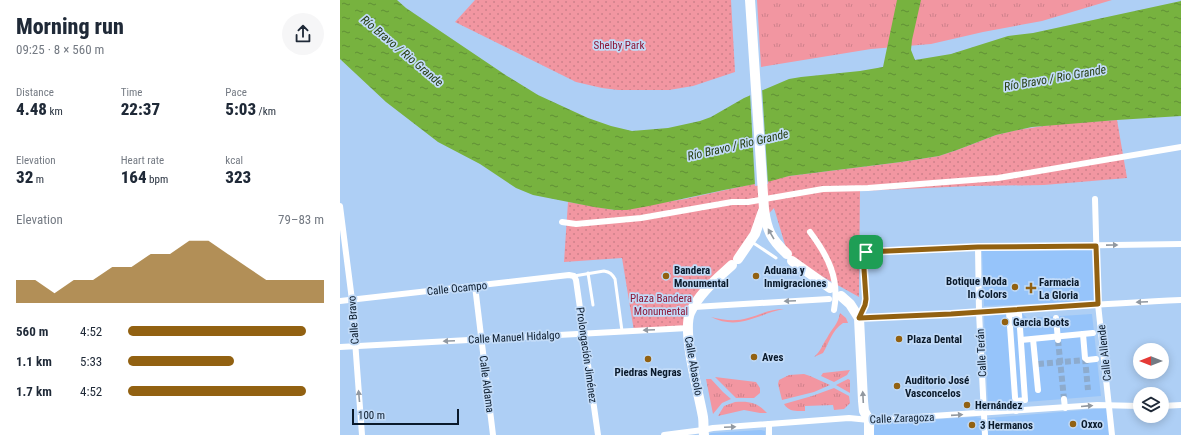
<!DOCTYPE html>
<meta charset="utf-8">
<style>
:root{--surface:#fff;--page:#f6f6f7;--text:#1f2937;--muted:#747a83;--accent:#926111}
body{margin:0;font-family:"Roboto Condensed",sans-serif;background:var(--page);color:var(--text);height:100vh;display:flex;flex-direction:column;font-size:15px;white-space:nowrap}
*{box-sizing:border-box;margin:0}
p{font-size:13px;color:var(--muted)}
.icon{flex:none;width:22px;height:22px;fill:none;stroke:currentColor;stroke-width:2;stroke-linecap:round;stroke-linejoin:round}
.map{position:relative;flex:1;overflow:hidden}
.side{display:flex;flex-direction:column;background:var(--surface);width:340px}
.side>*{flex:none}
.needle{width:26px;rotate:270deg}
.tools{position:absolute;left:793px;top:343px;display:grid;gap:8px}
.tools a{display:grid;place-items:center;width:36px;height:36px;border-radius:50%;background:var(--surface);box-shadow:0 2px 10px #0003;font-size:20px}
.scale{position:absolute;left:12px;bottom:10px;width:107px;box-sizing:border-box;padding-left:4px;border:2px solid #0a1a2b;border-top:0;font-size:11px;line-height:14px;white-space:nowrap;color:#0a1a2b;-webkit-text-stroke:3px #c2dbf8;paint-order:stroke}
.pin{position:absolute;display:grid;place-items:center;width:34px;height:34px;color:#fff;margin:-17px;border-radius:8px;box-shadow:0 2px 6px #0006}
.round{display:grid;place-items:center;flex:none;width:42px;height:42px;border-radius:21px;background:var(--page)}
.summary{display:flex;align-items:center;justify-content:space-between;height:68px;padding:0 16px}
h1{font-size:22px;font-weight:800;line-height:30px}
.figures{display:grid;grid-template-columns:repeat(3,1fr);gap:6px;height:68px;padding:4px 16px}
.figures div{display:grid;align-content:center}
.figures b{font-size:17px;font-weight:800}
.figures small{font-size:11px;font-weight:400}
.figures p{font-size:11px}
.chart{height:112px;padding:8px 16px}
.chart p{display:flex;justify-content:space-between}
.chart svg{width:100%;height:72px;margin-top:4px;fill:var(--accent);opacity:.7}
ul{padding:0 16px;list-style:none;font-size:13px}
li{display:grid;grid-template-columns:64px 48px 1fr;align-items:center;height:30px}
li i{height:10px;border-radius:5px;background:var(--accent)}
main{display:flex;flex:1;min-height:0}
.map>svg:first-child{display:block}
.built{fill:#96c4fa}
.grass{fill:url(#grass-tufts)}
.park{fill:url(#park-dots)}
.water{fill:url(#water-ripples)}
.pier{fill:#aecff5}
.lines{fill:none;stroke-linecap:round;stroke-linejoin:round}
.street-tunnel{stroke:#8dabcd;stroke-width:6;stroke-dasharray:6 3;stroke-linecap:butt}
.lane{stroke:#fff;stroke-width:3}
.street{stroke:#fff;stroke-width:6}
.primary{stroke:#fff;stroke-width:10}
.oneway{fill:#9198a0}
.route-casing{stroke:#fff;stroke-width:8}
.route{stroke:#926111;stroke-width:5}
.poi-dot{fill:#926111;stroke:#c2dbf8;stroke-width:1.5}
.labels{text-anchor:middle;stroke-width:3.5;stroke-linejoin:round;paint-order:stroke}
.park-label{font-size:11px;fill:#8c1736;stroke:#c2dbf8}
.poi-label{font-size:11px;font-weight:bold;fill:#0a1a2b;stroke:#c2dbf8;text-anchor:start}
.street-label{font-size:11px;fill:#0a1a2b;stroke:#c2dbf8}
.water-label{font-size:12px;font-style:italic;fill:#283f12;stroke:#c2dbf8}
</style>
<main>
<section class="side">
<div class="summary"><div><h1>Morning run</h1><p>09:25 · 8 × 560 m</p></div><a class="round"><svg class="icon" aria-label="share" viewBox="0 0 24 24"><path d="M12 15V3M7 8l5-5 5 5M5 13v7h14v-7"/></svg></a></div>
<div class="figures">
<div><p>Distance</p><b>4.48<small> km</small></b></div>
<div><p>Time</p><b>22:37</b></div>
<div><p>Pace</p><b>5:03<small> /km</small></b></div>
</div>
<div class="figures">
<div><p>Elevation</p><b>32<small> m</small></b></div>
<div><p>Heart rate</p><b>164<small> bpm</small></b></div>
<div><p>kcal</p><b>323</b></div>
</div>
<div class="chart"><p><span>Elevation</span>79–83 m</p>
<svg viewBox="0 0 160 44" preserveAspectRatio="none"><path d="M0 44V30L10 30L20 38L30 30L40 30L50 22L60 22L70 14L80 14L90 6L100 6L110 14L120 22L130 30L140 30L150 30L160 30V44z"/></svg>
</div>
<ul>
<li><b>560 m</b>4:52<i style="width:91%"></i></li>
<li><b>1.1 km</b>5:33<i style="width:54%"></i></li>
<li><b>1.7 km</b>4:52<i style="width:91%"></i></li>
</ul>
</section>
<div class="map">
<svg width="841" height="435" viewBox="0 0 841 435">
<defs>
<pattern id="grass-tufts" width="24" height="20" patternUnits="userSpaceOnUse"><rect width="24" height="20" fill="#f296a1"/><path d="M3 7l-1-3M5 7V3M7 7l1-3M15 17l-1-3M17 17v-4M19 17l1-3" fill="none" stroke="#ce818b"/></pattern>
<pattern id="park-dots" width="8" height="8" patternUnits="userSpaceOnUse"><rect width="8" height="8" fill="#f296a1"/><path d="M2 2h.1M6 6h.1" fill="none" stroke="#ce818b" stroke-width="1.8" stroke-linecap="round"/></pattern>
<pattern id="water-ripples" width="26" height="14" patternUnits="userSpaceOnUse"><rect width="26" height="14" fill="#77b23f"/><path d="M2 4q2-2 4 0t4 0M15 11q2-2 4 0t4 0" fill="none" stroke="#609035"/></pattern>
</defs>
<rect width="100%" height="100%" fill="#aecff5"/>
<g class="built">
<polygon points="751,248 754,251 757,301 644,306 642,249"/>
<polygon points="682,313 687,318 690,318 752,314 761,396 673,403 673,405 648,407 644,316"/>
<polygon points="767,408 769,435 648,435 646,419 648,418"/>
<polygon points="635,417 641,418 642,435 533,435 535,423"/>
<polygon points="421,430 425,431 425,435 368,435 371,433"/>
</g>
<g class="grass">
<polygon points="417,0 772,0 702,21 643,32 591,44 531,49 421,67"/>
<path d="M444 309C417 314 399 331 371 317 383 320 395 322 408 318 421 314 431 309 444 309Z"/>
<path d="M500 313 506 318 508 323H503C492 330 489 343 483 353L474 357C481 351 482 345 487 338 492 328 498 325 500 313Z"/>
<polygon points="510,370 507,375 494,382 481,376 483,373"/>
<polygon points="464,374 470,376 490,385 474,392 442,400 438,384 439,380 449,375"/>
<polygon points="375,377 416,382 420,388 420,393 414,398 396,398"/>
<polygon points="366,379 371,379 383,392 391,399 382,403 373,414"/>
<polygon points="508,379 510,380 510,393 496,385"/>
<path d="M494 388 509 396 510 403 504 409 494 410 493 405 465 406V411C456 411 449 412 444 404L472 396Z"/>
<path d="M395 402C409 401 417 402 427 413H420L404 410 378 416 384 406Z"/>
</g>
<g class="park">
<polygon points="135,0 391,0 395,72 353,86 329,90 278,90 262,88 236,82 115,22"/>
<polygon points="777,120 787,178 704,185 631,186 520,191 519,297 449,258 434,208 422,221 417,236 354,304 349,327 294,331 282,258 224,262 228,202 275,210 345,199 449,176 561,162 599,156 617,150 656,135 677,130 717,124"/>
</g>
<polygon class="water" points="0,0 57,0 66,8 167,76 198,95 248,118 271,126 292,131 328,128 360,121 371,117 404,98 449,79 461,77 520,71 543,67 557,0 581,0 572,40 571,50 575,60 611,54 668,36 693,33 841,1 841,116 777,120 692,127 656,135 617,150 599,156 561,162 449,176 431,181 384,190 309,206 287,210 275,210 254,207 193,195 176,188 140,164 98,142 46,102 0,59"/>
<polygon class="pier" points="422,88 428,184 415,186 410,93"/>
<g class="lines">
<g class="street-tunnel">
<polyline points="718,340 724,399"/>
<polyline points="745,358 748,390"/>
<polyline points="698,364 747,360"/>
</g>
<g class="lane">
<polyline points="412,242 436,258"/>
<polyline points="248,273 253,305"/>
<path d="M234 276 264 271C270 272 272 274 275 279L282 331"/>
</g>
<g class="street">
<polyline points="755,199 758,304 772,435"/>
<polyline points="0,206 12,300 22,435"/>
<polyline points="222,222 236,224 301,218 392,202 408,202 483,189 528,188 658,178 841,147"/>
<path d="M470 232C488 256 500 279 494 310"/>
<path d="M841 244 638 247 526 251 523 254 526 299 525 305 519 318C627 314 734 305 841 300"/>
<polyline points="638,247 639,312 645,435"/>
<polyline points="135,286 153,435"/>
<polyline points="0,301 229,275 234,276 236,280 258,435"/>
<polyline points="354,307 489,299"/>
<polyline points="669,312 676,411"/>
<polyline points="670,314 679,314 685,400 676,401"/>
<polyline points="716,318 718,340"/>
<polyline points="743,334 745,358"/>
<polyline points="693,339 698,390"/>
<polyline points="681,340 753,333"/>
<polyline points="0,347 348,328"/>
<polyline points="747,360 756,359"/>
<polyline points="724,399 725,408"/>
<polyline points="822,406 841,405"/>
<polyline points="429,424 429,435"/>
<polyline points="324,435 363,430 373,428 509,418 529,420 562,418 757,405 800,406"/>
</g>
<g class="primary">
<path d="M410 0 424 209C427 231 431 239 447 254"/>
<polyline points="398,259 415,234 423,211"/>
<polyline points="452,261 490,288"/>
<polyline points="501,296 510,304 519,318 523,401 524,411 529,420 529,435"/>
<path d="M364 435C363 429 364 423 363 417 359 394 342 333 350 313 359 293 377 279 392 265"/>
</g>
</g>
<defs><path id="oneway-solid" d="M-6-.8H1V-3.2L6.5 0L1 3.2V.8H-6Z"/></defs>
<g class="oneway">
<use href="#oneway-solid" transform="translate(431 234) rotate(-120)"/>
<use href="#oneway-solid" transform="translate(772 245) rotate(-1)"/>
<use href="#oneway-solid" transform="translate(450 301) rotate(177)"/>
<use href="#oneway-solid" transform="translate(802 302) rotate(177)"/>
<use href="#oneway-solid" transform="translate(309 330) rotate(177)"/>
<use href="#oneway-solid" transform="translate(109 341) rotate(177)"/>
<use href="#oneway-solid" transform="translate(19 396) rotate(-95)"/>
<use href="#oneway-solid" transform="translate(523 397) rotate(-93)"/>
<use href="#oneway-solid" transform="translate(747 406) rotate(-5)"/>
<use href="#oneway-solid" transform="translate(617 415) rotate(-4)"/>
<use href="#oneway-solid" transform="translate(390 427) rotate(-3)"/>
</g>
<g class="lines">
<g class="route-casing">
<polygon id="route" points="756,246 758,304 611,314 519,318 525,305 526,299 523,254 526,252 638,247"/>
</g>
<use href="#route" class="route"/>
</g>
<g class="poi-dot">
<circle cx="326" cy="276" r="4"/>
<circle cx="416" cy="276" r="4"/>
<circle cx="675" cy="287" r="4"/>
<path d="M689 282h4v4h4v4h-4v4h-4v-4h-4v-4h4z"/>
<circle cx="665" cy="322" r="4"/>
<circle cx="559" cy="339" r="4"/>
<circle cx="414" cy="357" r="4"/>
<circle cx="308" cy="359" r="4"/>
<circle cx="557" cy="386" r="4"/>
<circle cx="627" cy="405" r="4"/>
<circle cx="733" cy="424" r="4"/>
<circle cx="632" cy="425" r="4"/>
</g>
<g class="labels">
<g class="park-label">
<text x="279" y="49">Shelby Park</text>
<text x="321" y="302">Plaza Bandera<tspan x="321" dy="13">Monumental</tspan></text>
</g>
<g class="poi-label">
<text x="334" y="274">Bandera<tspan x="334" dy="13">Monumental</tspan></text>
<text x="424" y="274">Aduana y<tspan x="424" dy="13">Inmigraciones</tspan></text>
<text x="667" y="285" text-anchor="end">Botique Moda<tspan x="667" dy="13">In Colors</tspan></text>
<text x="699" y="286">Farmacia<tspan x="699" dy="13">La Gloria</tspan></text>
<text x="673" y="326">Garcia Boots</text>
<text x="567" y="343">Plaza Dental</text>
<text x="422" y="361">Aves</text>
<text x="308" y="376" text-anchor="middle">Piedras Negras</text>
<text x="565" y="384">Auditorio José<tspan x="565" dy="13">Vasconcelos</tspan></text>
<text x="635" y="409">Hernández</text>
<text x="741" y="428">Oxxo</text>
<text x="640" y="429">3 Hermanos</text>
</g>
<g class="street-label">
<text transform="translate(117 288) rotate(-6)" y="4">Calle Ocampo</text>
<text transform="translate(13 320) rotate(-94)" y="4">Calle Bravo</text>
<text transform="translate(174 337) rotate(-3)" y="4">Calle Manuel Hidalgo</text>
<text transform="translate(641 353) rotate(-93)" y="4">Calle Terán</text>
<text transform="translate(764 353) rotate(-96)" y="4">Calle Allende</text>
<text transform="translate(247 355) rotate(82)" y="4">Prolongación Jiménez</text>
<text transform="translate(354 366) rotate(80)" y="4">Calle Abasolo</text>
<text transform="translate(147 384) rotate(83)" y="4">Calle Aldama</text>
<text transform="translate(562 418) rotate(-2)" y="4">Calle Zaragoza</text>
</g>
<g class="water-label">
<text transform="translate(62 51) rotate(40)" y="4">Río Bravo / Rio Grande</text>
<text transform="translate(715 78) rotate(-10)" y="4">Río Bravo / Rio Grande</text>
<text transform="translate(398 145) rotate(-13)" y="4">Río Bravo / Rio Grande</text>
</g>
</g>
</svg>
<div class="tools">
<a><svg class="needle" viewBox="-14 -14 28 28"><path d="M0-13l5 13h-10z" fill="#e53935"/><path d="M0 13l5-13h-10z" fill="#747a83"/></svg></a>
<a><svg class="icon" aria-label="layers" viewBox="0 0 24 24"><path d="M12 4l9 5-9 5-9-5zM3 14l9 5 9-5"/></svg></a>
</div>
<div class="scale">100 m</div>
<div class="pin" style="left:526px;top:252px;background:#1e9e55"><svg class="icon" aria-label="arrive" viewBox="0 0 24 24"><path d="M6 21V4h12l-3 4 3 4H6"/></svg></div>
</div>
</main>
